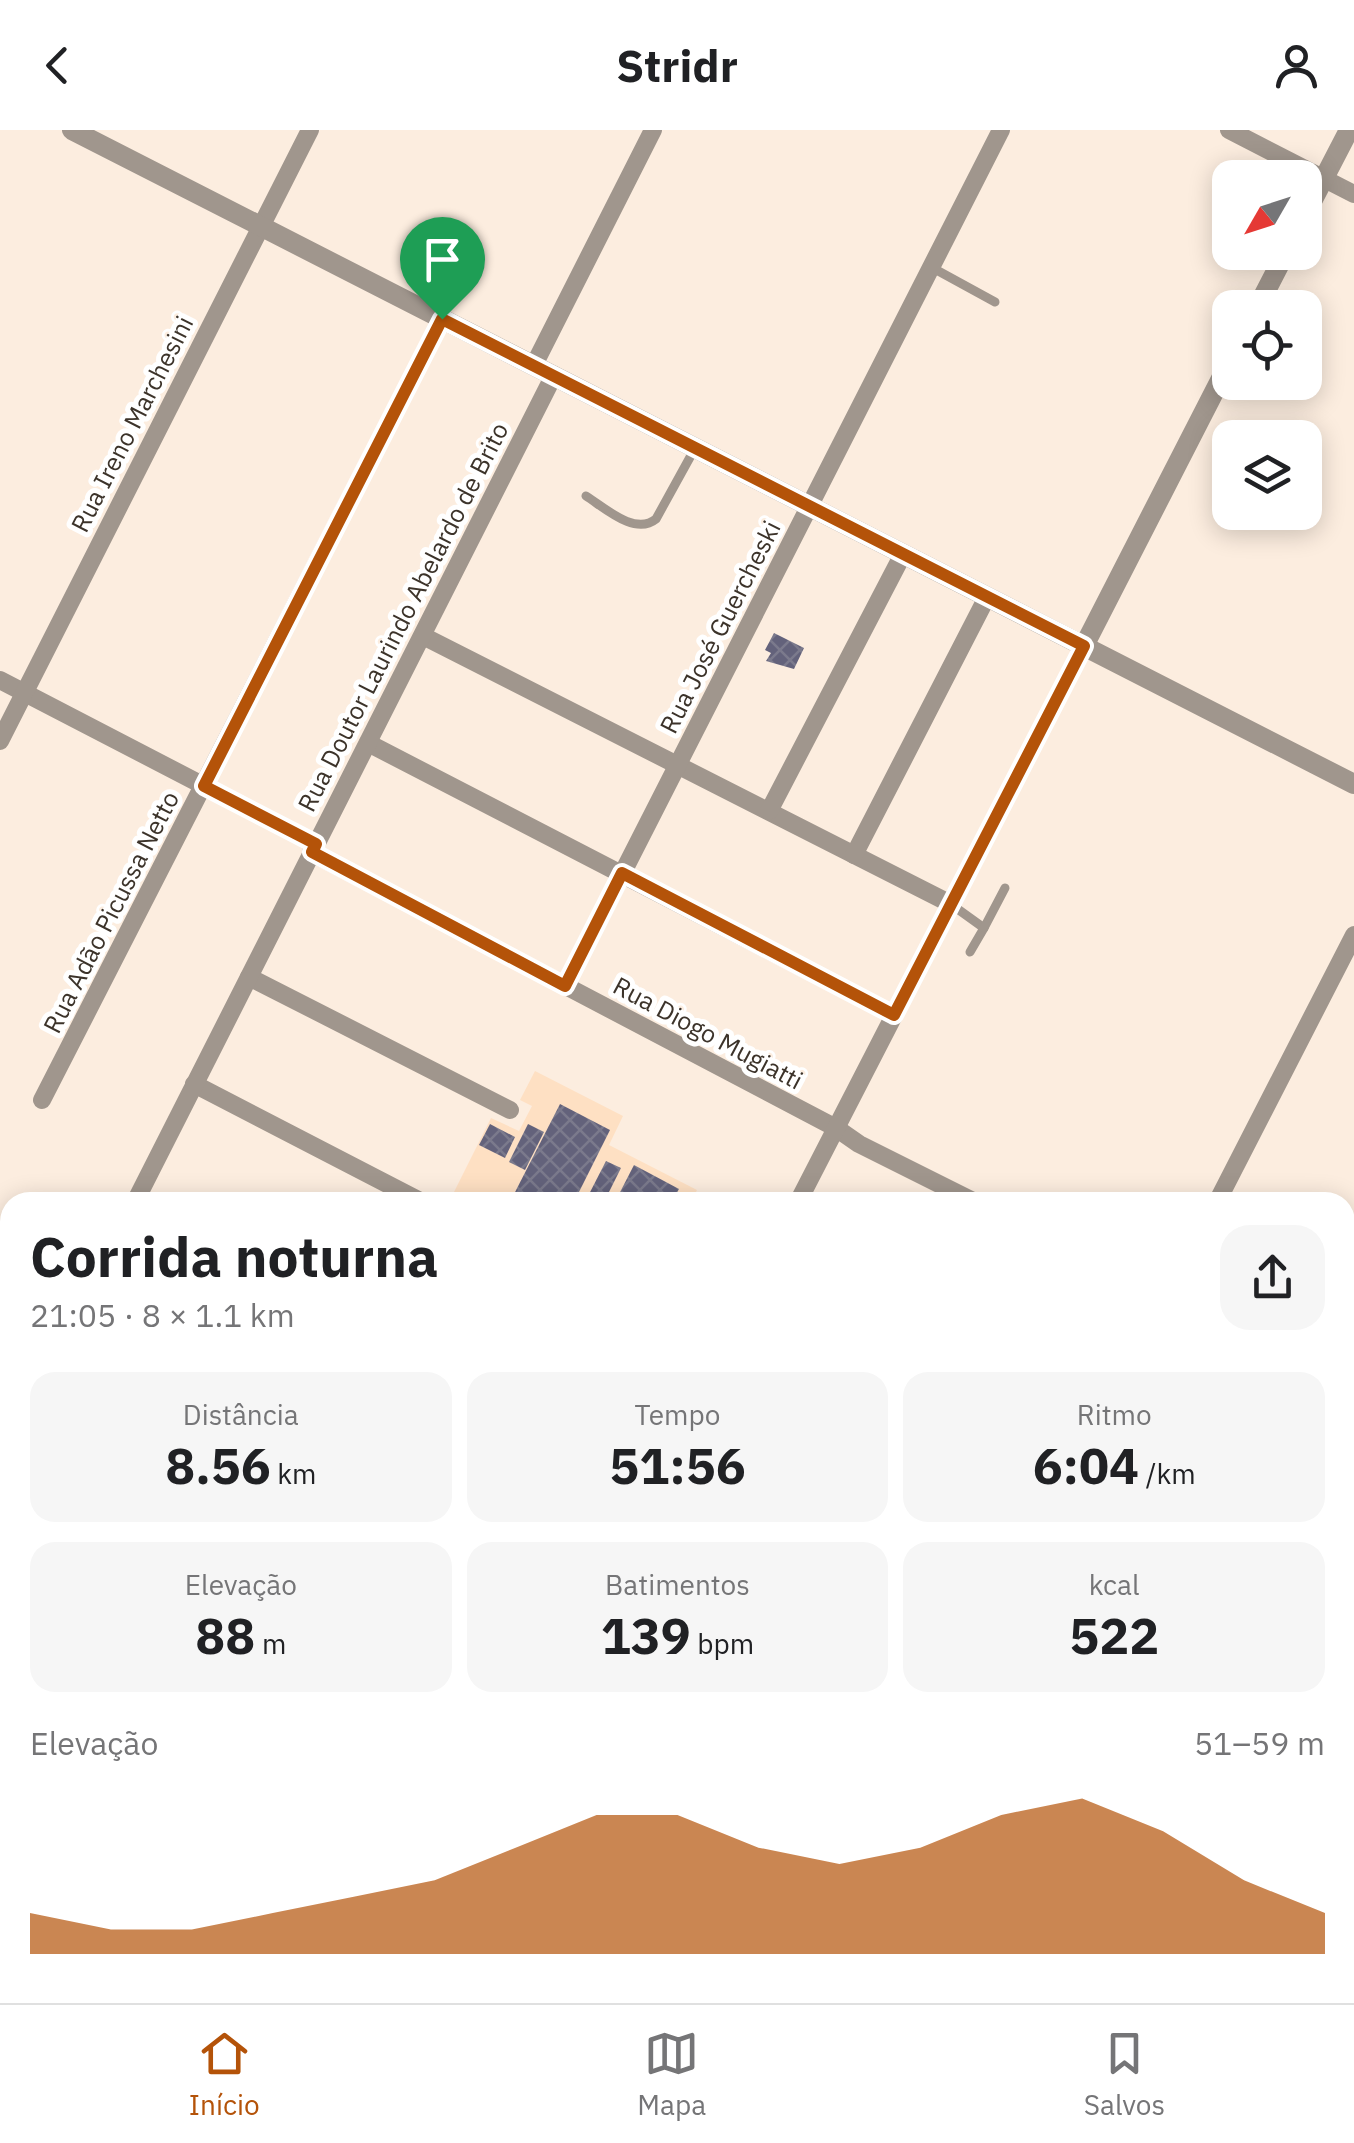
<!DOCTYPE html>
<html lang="pt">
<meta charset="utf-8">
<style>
:root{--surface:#fff;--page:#f6f6f6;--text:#202124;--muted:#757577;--line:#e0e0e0;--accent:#b45309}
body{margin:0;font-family:"IBM Plex Sans",sans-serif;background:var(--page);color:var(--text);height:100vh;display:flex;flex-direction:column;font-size:38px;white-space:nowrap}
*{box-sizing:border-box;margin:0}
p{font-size:32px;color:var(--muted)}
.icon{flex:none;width:55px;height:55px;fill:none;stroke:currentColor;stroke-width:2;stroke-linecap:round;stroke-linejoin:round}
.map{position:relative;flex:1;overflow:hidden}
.drawer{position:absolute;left:0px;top:1062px;width:1355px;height:812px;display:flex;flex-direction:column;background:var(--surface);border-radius:30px 30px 0 0;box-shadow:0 5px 25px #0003}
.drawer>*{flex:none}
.needle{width:65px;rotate:231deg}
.fabs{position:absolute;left:1212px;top:30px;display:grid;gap:20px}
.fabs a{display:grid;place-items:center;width:110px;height:110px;border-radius:20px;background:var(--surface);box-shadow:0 5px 25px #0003;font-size:50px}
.pin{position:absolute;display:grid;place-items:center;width:85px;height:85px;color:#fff;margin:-102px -42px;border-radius:50% 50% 50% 0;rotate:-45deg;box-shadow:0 0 10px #0007}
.pin .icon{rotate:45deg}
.round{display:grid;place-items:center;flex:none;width:105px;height:105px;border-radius:30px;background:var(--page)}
.head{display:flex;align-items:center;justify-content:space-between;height:170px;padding:0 30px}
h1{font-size:55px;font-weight:700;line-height:75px}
.stats{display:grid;grid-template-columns:repeat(3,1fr);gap:15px;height:170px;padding:10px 30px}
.stats div{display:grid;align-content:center;border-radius:25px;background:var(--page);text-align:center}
.stats b{font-size:50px;font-weight:700}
.stats small{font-size:28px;font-weight:400}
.stats p{font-size:28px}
.chart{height:280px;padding:20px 30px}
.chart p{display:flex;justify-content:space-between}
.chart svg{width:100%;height:180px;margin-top:10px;fill:var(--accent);opacity:.7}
header{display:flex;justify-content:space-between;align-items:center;height:130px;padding:0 30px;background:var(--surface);font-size:45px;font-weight:700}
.menu{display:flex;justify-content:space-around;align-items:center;height:140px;border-top:2px solid var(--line);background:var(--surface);font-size:28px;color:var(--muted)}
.menu a{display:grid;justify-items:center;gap:5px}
.menu .current{color:var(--accent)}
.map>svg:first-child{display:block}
.built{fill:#fee0c3}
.building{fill:url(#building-cross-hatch)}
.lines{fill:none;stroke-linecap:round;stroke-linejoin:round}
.service{stroke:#a0968d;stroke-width:9}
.minor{stroke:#a0968d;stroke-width:18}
.tertiary{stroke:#a0968d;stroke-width:20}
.secondary{stroke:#7a6c5e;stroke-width:20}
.route-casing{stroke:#fff;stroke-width:20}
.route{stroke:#b45309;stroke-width:12}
.labels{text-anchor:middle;stroke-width:10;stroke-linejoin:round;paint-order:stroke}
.street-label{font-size:25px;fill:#3c332a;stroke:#fff}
</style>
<header><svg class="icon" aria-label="back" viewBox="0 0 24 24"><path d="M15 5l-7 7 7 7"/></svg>Stridr<svg class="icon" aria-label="person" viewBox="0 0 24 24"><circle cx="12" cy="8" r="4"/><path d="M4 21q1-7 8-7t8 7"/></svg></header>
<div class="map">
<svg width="1354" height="1873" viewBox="0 0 1354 1873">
<defs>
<pattern id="building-cross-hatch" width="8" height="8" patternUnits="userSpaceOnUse" patternTransform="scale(2.5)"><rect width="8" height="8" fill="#63627b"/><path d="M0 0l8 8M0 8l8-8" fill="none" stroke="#7b7a8c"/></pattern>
</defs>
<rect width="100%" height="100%" fill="#fceddf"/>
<polygon class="built" points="535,941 623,986 609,1015 697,1060 691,1072 449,1072 491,988 519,1001 532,976 520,970"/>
<g class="building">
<polygon points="774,503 804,518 794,539 766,531 771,523 765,520"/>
<polygon points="560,974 610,1000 574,1072 510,1072"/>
<polygon points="490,994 515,1007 505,1028 479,1015"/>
<polygon points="528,994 544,1002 525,1040 509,1032"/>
<polygon points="606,1031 621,1038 604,1072 585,1072"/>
<polygon points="634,1035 679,1059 672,1072 615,1072"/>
</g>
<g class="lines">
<g class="service">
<polyline points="931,137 995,172"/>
<path d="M586 366C605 378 635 406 656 389L694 320"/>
<polyline points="952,775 984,798 970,822"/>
<polyline points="984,798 1005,758"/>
</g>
<g class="minor">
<polyline points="1229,0 1354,64"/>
<polyline points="534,235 653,0"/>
<polyline points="423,506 951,774"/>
<polyline points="0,550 316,714"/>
<polyline points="0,611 310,0"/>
<polyline points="368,613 894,885"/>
<polyline points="769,681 903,424"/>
<polyline points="311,722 836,998 859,1014 975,1072"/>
<polyline points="854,725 987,467"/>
<polyline points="249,847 510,980"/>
<polyline points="565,856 1001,0"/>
<polyline points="194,954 422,1072"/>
<polyline points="42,970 442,189"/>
<polyline points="135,1072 554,245"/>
<polyline points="798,1072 1084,516"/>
<polyline points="1217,1072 1354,805"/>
<polyline points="1345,1259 1354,1263"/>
<polyline points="0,1440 10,1445"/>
<polyline points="1345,1498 1354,1480"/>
<polyline points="0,1727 10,1732"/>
<polyline points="269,1865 284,1873"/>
<polyline points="42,1873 46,1865"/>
<polyline points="386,1873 390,1865"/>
<polyline points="807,1873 811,1865"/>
<polyline points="1153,1873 1157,1865"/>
</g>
<g class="tertiary">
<polyline points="72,0 1354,654"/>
<polyline points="1305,85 1349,0"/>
<polyline points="1257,178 1286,122"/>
<polyline points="1084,516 1230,231"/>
</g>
<g class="secondary">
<polyline points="0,1146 10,1151"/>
<polyline points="1345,1829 1354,1834"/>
</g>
</g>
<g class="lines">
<g class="route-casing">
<polygon id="route" points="442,189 1084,516 894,885 622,743 565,856 312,722 316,714 204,656"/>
</g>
<use href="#route" class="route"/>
</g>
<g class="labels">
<g class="street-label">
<text transform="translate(132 294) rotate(-63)" y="9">Rua Ireno Marchesini</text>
<text transform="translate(403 487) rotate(-63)" y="9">Rua Doutor Laurindo Abelardo de Brito</text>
<text transform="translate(720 497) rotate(-63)" y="9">Rua José Guercheski</text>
<text transform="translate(111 782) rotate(-63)" y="9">Rua Adão Picussa Netto</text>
<text transform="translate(708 903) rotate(28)" y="9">Rua Diogo Mugiatti</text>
</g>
</g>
</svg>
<div class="fabs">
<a><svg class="needle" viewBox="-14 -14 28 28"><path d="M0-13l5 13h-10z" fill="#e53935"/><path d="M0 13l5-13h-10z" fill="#757577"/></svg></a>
<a><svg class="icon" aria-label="locate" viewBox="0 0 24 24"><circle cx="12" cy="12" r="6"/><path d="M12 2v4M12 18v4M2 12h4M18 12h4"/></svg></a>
<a><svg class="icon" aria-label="layers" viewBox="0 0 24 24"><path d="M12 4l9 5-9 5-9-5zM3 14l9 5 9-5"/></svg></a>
</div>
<div class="pin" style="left:442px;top:189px;background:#1e9e55"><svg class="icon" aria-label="arrive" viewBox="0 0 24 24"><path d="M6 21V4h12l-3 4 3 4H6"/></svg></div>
<section class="drawer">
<div class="head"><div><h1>Corrida noturna</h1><p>21:05 · 8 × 1.1 km</p></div><a class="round"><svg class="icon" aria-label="share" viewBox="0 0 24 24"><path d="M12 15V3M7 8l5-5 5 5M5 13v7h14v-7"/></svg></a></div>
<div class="stats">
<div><p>Distância</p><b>8.56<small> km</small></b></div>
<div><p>Tempo</p><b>51:56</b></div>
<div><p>Ritmo</p><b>6:04<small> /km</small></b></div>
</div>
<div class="stats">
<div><p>Elevação</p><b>88<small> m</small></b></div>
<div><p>Batimentos</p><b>139<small> bpm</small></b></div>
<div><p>kcal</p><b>522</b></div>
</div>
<div class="chart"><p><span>Elevação</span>51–59 m</p>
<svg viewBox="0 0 160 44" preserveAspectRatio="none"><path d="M0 44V34L10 38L20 38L30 34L40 30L50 26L60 18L70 10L80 10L90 18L100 22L110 18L120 10L130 6L140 14L150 26L160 34V44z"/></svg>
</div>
</section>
</div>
<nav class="menu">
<a class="current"><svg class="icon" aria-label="home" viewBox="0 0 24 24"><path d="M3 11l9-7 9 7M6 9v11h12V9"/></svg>Início</a>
<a><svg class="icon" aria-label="map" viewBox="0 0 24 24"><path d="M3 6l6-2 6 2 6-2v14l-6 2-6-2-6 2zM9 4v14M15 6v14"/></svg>Mapa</a>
<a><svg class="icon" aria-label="saved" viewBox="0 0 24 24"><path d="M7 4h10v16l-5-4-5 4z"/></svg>Salvos</a>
</nav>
